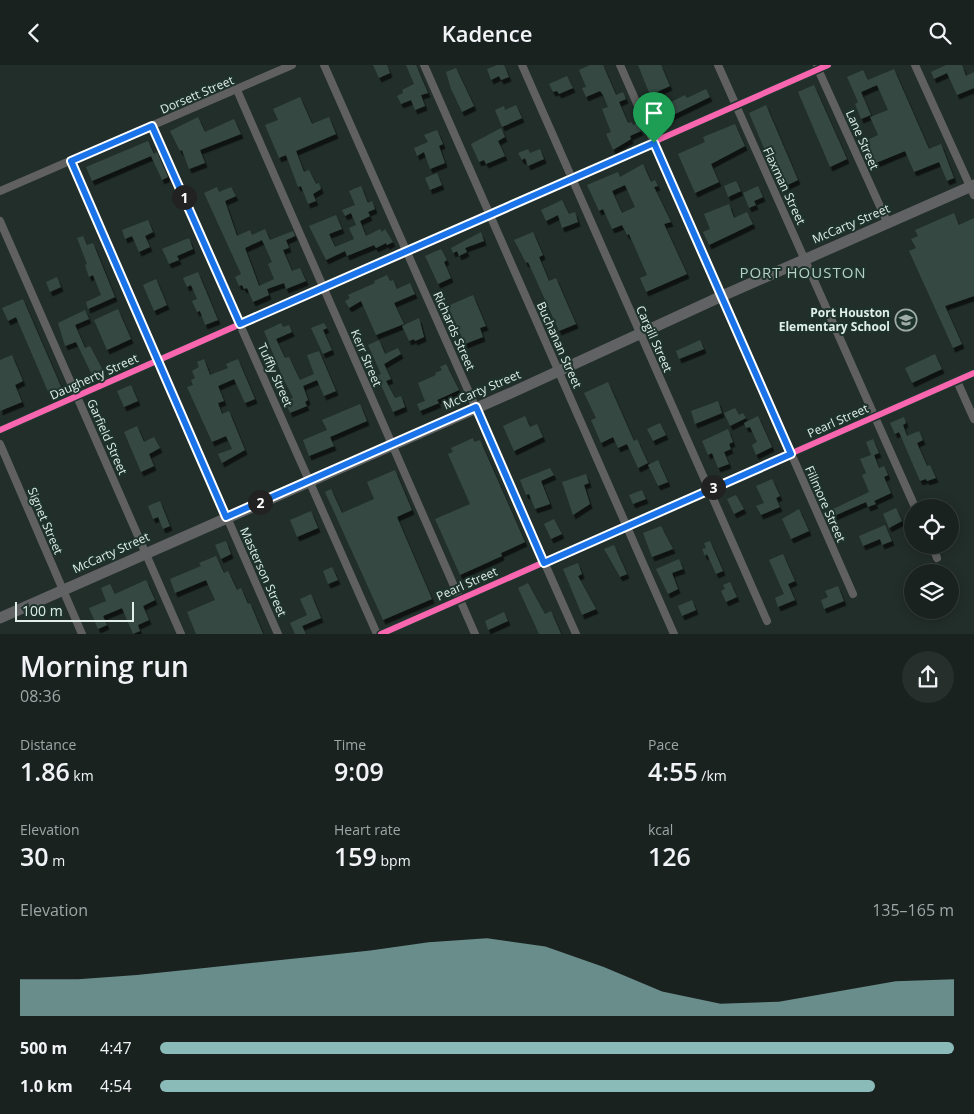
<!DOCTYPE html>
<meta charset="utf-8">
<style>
:root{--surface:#1a2220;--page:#272f2d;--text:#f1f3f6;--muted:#9fa4a5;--line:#383f3e;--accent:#8bbbb9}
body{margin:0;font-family:"Open Sans",sans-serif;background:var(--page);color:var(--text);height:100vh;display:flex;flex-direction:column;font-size:19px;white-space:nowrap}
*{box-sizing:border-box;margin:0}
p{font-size:16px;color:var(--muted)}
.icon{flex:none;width:28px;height:28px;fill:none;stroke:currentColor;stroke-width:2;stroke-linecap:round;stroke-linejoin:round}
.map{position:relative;height:569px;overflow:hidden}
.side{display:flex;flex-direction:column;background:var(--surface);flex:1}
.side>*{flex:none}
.tools{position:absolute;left:904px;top:434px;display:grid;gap:10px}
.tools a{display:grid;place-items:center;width:55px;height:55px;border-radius:50%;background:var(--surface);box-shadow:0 2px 12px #0003,0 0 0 1px var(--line);font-size:25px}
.scale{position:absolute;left:15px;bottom:12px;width:119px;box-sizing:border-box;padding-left:5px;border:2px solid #e1eee9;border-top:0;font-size:14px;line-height:18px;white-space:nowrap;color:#e1eee9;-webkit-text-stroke:4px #1d332b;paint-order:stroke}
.pin{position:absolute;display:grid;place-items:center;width:42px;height:42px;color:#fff;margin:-51px -21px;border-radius:50% 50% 50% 0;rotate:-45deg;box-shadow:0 0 5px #0007}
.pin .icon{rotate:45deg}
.km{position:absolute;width:25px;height:25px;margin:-12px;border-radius:50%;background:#222;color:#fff;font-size:14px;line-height:25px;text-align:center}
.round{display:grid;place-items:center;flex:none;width:52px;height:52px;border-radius:26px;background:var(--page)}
.summary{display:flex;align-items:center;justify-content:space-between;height:85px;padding:0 20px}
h1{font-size:28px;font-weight:600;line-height:38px}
.stats{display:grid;grid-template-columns:repeat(3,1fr);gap:8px;height:85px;padding:5px 20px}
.stats div{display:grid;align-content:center}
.stats b{font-size:25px;font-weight:600}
.stats small{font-size:14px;font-weight:400}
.stats p{font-size:14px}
.chart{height:140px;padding:10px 20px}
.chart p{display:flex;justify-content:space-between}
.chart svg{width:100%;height:90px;margin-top:5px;fill:var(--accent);opacity:.7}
ul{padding:0 20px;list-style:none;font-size:16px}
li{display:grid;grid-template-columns:80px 60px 1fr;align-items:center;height:38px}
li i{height:12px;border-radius:6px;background:var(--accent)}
header{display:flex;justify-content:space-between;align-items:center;height:65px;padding:0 20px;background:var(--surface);font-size:22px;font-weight:600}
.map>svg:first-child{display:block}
.building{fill:#354942;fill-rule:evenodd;filter:url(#shadow)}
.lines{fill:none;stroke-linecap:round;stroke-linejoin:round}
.minor{stroke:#606061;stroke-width:8}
.secondary{stroke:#616263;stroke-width:11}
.cycleway-casing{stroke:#1d332b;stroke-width:9}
.cycleway{stroke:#f766af;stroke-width:6}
.route-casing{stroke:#fff;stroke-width:10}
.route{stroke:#1a73e8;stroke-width:6}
.labels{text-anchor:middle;stroke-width:4;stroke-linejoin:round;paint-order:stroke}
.street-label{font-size:12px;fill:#e1eee9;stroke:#1d332b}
.poi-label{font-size:12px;font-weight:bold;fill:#e1eee9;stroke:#1d332b;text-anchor:end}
.quarter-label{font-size:15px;letter-spacing:1px;fill:#b7d1c6;stroke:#1d332b}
</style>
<header><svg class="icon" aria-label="back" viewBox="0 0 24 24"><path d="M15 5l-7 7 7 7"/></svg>Kadence<svg class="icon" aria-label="search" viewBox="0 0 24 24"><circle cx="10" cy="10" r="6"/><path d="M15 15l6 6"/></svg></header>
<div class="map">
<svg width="974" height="569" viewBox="0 0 974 569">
<defs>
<filter id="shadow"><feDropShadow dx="2.5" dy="4.5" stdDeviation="0" flood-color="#0009"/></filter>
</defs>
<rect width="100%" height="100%" fill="#222e2a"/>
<g class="building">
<polygon points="373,0 387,0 390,8 379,13"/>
<polygon points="406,0 416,0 428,28 421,30 425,41 415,45 411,35 401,39 397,31 403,28 402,25 414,19"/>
<polygon points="497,0 504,0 509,12 501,15 499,11 491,15 487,4"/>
<polygon points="590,0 603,0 616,30 623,27 626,34 619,37 628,58 632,57 633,60 637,58 641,66 630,71 631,74 613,85 606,69 611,67 602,44 608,42 603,30 600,26 586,32 582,23 586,22 579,5"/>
<polygon points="638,0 661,0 670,21 650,30"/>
<polygon points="946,0 962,0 966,11 974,7 974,23 957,30 947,8 934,14 931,7"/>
<polygon points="456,3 474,41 462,47 451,24 446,7"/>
<polygon points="894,4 929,84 941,79 954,113 947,116 939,97 914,107 905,86 871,100 861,78 878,70 870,52 888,45 877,20 861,27 871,50 861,54 855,39 858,37 847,12 863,5 868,15"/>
<polygon points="567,11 573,23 559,29 557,26 553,27 549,19"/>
<polygon points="814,20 847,94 830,102 798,27"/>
<polygon points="706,24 710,32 663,55 658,46 655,47 653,42 662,38 663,41 685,30 687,33"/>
<polygon points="300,32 312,59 329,52 336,69 296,86 304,107 309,105 316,119 319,118 321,124 313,129 316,136 308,139 301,121 298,122 286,90 279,93 265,60 278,55 273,44"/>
<polygon points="516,40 522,53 502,62 495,45 504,41 505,45"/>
<polygon points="766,40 798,115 781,123 749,48"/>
<polygon points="198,52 205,67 234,54 241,69 200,85 205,98 189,104 182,85 180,86 170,66"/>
<polygon points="735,59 745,81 711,99 719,117 695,128 678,89 705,77 703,72"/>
<polygon points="501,63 505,72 498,76 505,91 486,99 484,95 479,97 471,79"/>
<polygon points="437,65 443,79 439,81 445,98 430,104 424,87 417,91 414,83 428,77 424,70"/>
<polygon points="148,76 154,89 157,87 168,112 162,115 151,91 92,116 86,102"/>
<polygon points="528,84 530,88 540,84 544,94 528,101 525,93 522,95 518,88"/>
<path d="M643 99 651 117 655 115 658 121 654 122 671 157 664 159 687 209 646 227 640 213 647 210 629 169 627 170 622 160 612 164 603 144 599 146 587 120 618 107 620 112ZM625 120 635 142 622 148 612 126Z"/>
<polygon points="437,108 442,120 430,125 425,113"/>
<polygon points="736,116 741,126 728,132 724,121"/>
<polygon points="361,121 368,138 372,136 375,144 368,147 370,151 360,156 366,171 380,164 382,167 385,164 393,177 387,180 386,178 376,183 374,180 347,191 345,186 326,195 309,161 336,150 342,164 329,169 335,182 354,174 349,163 356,160 351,148 345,151 342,145 355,140 349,126"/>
<polygon points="758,121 763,132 754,136 756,140 749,143 743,128"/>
<path d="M217 122 219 127 231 122 236 131 225 136 237 171 250 165 252 170 265 164 270 175 293 166 295 171 286 175 289 183 283 185 292 206 300 203 306 216 286 224 284 218 267 224 269 230 253 237 247 223 244 224 242 220 239 221 235 212 241 209 204 128ZM262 175 272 197 268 199 274 214 259 221 245 183Z"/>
<polygon points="562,135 569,149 575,147 578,157 562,163 558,150 546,156 541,145"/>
<polygon points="729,139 734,153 747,147 753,159 709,180 703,167 710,164 704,149"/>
<polygon points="954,148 959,160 974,153 974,231 945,241 962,279 953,283 909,186 916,183 911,174 918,171 915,165"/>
<polygon points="148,155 153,167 145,171 150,182 139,187 132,171 125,174 122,165"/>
<polygon points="481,167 484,176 465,183 467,187 459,191 457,186 453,188 451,183"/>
<polygon points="533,167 543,190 539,192 549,216 556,213 576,259 559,266 528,197 526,198 514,175"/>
<polygon points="83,171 87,180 93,178 115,232 88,244 86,237 101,230 93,210 89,212 85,200 87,199 77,173"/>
<polygon points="189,173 193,184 177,191 179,195 169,199 162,184"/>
<polygon points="441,184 447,195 444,197 451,213 438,219 425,191"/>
<polygon points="198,207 218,255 205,260 200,246 197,247 192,236 197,234 191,220 187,222 183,213"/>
<polygon points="387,210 390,216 393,215 397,224 410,218 415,229 394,238 404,259 376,270 361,236 349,243 345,236 350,233 348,230 375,218 374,216"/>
<polygon points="57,212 61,222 50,227 46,217"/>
<polygon points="156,214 167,240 154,246 143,220"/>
<polygon points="473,230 486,261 480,263 483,272 465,279 448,241"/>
<polygon points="23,234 62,324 49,329 16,252 8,256 2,243"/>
<polygon points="118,244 131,274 107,285 94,255"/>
<polygon points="85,245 89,254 75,260 85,283 90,281 103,305 92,310 76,277 65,281 58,258"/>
<polygon points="419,253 424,272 415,276 414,274 409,276 402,261"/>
<polygon points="281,258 283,262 289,260 292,267 276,274 285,293 289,292 300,315 314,309 307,290 319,286 336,326 324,331 317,315 303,321 308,335 305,337 307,341 290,348 285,336 293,333 282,311 264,266"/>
<polygon points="324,258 327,263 323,265 332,285 323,289 311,263"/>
<polygon points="379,275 385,289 398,283 401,289 384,299 391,314 386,316 395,333 401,331 405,342 393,347 377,311 381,309 368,280"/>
<polygon points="700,275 704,284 679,294 676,286"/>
<polygon points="935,289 942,304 912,318 905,303"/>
<polygon points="12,290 23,316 15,320 22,337 0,346 0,295"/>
<polygon points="204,294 210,310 228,303 226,299 238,294 255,334 245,338 234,314 218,321 224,336 218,338 222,349 229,346 245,385 222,398 218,389 232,384 226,371 212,377 187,322 193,320 191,315 195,313 192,306 199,302 197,297"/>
<polygon points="446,299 459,325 437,335 439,338 420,346 417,339 425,336 418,318 436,310 435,308 442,305 440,302"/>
<polygon points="608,317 634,376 637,374 648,398 638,403 627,379 618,383 613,372 601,378 591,355 596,353 584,328"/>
<polygon points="131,320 138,336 124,342 117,326"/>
<polygon points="718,336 722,348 695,359 691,346"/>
<polygon points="360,339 367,356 330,372 334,381 309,391 303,375 327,365 322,355"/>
<polygon points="735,343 739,350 743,348 746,353 730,361 724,348"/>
<polygon points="525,351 530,362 537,359 543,372 514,386 503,361"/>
<polygon points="758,351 772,382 756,390 752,380 757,377 750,362 746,363 744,358"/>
<polygon points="904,352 906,358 903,360 907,371 919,366 923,375 917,378 927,401 930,400 936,413 927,416 926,414 920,416 899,367 895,369 890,358"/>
<polygon points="660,358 666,370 653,376 647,364"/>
<polygon points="137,361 144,377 154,372 160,383 149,389 154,401 141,407 124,367"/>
<polygon points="728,364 733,377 729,379 731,384 724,387 729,399 718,403 712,388 708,390 702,376"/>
<polygon points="473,373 474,377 480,375 525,477 501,488 502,491 460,510 435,454 470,439 448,389 453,387 451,383"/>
<polygon points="873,374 879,388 874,390 879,403 884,401 888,410 884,412 891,428 874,436 876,439 868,442 866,437 834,451 831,445 869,427 862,410 866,408 860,394 871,390 866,377"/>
<polygon points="658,395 668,417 658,421 648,400"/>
<polygon points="550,403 554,410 541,416 550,439 535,444 529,429 526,430 520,415"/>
<polygon points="395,405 412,445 397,452 432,534 383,555 325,427 331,424 342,448 374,434 367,417"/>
<polygon points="586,409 589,418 584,420 590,439 573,450 562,417"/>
<polygon points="772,414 780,431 776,433 780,442 761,450 756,441 764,438 756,421"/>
<polygon points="642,425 646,434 633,439 629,430"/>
<polygon points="736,430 744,444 734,449 727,434"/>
<polygon points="160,436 170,461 163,464 158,452 153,454 148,441"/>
<polygon points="896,443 902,456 889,463 883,449"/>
<polygon points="799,444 809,466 791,474 782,454"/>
<polygon points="311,446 318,463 297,472 290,455"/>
<polygon points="554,454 562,469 551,474 544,459"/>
<polygon points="885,460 892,476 882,480 880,474 863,481 859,471"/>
<polygon points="661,461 673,484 652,492 643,468"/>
<polygon points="226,476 231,489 221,494 215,480"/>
<polygon points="710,476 723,506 716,509 707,489 705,491 702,484 706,483 704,478"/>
<polygon points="614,480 627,509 620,512 604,484"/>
<polygon points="783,489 795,516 788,519 795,535 778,542 775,533 784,529 769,495"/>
<polygon points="216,491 224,508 228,506 237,525 241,523 248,539 250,538 263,569 196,569 187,547 215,535 206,515 175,528 170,514 201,501 199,498"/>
<polygon points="679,494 683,504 672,508 678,524 668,529 656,504"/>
<polygon points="578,498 582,509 578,511 596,544 582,550 563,504"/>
<polygon points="332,502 338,515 328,519 323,506"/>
<polygon points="146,515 155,535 143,541 149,555 138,560 140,566 133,569 122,543 103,551 107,560 98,564 89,543 106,536 101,523 110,519 115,529"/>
<polygon points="730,517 737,532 726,537 721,526 725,524 723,520"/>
<polygon points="528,518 545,549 551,546 561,569 539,569 518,523"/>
<polygon points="838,521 844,536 824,544 821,535 828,532 825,526"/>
<polygon points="311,529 321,553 302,561 306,569 295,569 290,558 307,550 300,534"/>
<polygon points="692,535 696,545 682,551 678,541"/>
<polygon points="504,547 508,556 488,565 485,556"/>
</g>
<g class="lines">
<g class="minor">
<polyline points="324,0 576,569"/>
<polyline points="424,0 674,569"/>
<polyline points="522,0 767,556"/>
<polyline points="620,0 853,529"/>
<polyline points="718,0 915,442"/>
<polyline points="915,0 974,130"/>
<polyline points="817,2 888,159"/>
<polyline points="237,25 475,569"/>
<polyline points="152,61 377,569"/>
<polyline points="71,96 278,569"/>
<polyline points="0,126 292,0"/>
<polyline points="0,156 181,569"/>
<polyline points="957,316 974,354"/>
<polyline points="0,365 828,0"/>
<polyline points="0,379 82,569"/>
<polyline points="932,480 937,493"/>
<polyline points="381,569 974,308"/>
</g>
<polyline class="secondary" points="0,553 513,327 722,231 974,120"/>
<g class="cycleway-casing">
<g id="cycleway">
<polyline points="0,365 828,0"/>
<polyline points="381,569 974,308"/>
</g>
</g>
<use href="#cycleway" class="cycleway"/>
</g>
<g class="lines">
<g class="route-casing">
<polygon id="route" points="152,61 240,259 654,78 791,389 544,498 476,342 226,452 71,96"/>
</g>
<use href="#route" class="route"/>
</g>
<defs>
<g id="school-ring" transform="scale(1.125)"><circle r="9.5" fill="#1d332b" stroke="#9eaba6" stroke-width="1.5"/><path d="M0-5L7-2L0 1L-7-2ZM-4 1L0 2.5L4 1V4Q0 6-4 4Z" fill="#9eaba6"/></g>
</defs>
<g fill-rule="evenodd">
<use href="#school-ring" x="906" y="255"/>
</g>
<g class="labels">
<g class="street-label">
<text transform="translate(197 30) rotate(-23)" y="4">Dorsett Street</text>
<text transform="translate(862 75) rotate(66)" y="4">Lane Street</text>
<text transform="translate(784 121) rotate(65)" y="4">Flaxman Street</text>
<text transform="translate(851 159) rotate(-23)" y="4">McCarty Street</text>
<text transform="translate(454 266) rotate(66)" y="4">Richards Street</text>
<text transform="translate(654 274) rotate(66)" y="4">Cargill Street</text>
<text transform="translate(559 280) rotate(66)" y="4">Buchanan Street</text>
<text transform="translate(366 293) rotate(67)" y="4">Kerr Street</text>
<text transform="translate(275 310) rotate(66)" y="4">Tuffly Street</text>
<text transform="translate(94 312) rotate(-24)" y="4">Daugherty Street</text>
<text transform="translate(482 325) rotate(-23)" y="4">McCarty Street</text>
<text transform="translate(838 356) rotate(-24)" y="4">Pearl Street</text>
<text transform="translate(107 372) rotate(66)" y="4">Garfield Street</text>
<text transform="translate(825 439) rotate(66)" y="4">Fillmore Street</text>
<text transform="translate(45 456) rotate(67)" y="4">Signet Street</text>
<text transform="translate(111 488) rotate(-24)" y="4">McCarty Street</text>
<text transform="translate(263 507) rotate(66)" y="4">Masterson Street</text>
<text transform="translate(467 519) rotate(-24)" y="4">Pearl Street</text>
</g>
<g class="poi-label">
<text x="890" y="252">Port Houston<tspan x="890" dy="14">Elementary School</tspan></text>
</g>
<g class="quarter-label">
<text x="803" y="213">PORT HOUSTON</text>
</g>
</g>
</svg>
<div class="tools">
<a><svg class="icon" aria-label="locate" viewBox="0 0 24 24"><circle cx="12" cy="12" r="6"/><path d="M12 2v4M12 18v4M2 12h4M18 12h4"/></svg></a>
<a><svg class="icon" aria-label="layers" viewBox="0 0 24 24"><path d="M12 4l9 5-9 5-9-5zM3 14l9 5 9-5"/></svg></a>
</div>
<div class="scale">100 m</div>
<div class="pin" style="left:654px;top:78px;background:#1e9e55"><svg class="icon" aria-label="arrive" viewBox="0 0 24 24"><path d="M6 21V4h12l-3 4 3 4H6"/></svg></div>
<b class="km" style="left:184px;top:132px">1</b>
<b class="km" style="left:260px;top:437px">2</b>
<b class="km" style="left:713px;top:422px">3</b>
</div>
<section class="side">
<div class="summary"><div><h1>Morning run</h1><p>08:36</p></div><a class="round"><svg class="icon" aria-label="share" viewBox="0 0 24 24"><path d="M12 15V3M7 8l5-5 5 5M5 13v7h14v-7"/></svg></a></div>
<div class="stats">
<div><p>Distance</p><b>1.86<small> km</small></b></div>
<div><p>Time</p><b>9:09</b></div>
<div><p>Pace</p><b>4:55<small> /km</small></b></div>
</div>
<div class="stats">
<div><p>Elevation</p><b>30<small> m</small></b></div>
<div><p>Heart rate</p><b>159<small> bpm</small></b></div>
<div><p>kcal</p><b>126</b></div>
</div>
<div class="chart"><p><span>Elevation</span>135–165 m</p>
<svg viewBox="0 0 160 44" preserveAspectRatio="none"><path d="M0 44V26L10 26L20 24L30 21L40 18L50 15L60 12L70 8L80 6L90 10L100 20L110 32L120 38L130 37L140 32L150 27L160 26V44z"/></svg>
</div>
<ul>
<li><b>500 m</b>4:47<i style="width:100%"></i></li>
<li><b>1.0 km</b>4:54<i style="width:90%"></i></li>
</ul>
</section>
